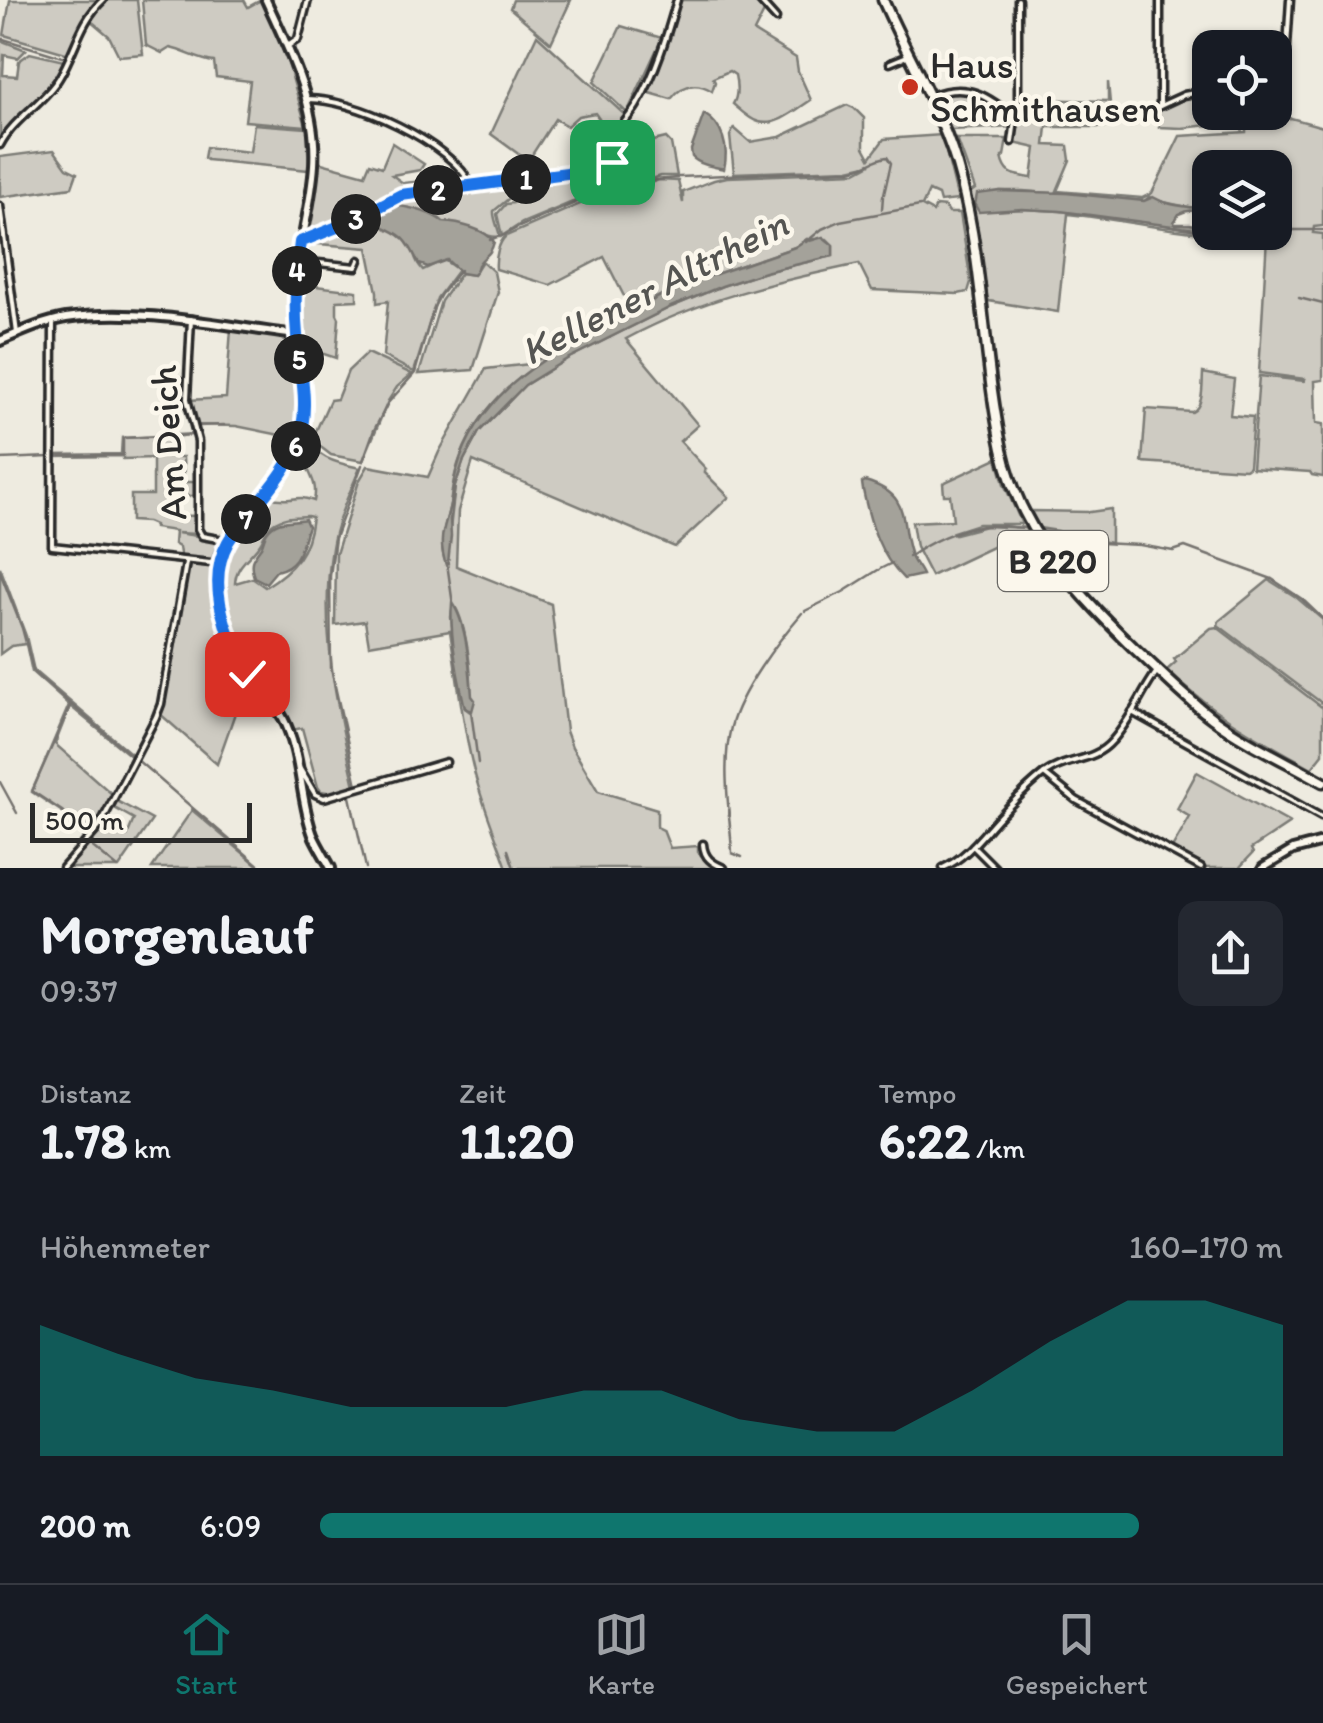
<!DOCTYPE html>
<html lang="de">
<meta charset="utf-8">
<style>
:root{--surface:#171b24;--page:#242831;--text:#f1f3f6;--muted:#9ea1a6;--line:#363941;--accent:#0f766e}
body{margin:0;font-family:Itim,sans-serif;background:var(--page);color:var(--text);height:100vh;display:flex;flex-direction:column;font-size:38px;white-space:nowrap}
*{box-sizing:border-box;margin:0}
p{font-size:32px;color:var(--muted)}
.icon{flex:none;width:55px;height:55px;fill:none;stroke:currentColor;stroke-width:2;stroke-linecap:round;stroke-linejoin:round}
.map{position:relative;height:868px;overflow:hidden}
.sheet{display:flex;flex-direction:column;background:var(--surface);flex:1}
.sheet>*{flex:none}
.buttons{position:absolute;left:1192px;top:30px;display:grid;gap:20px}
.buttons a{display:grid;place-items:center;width:100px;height:100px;border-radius:20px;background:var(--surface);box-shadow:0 2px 8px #0004;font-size:50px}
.scale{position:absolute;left:30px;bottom:25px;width:222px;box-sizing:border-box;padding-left:10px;border:5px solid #2b2b2b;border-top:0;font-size:28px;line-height:35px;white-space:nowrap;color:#2b2b2b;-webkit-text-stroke:8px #fbf7ec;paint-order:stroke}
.pin{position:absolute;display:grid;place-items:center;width:85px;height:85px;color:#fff;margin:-42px;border-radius:20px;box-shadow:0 5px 15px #0006}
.km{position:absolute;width:50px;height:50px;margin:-25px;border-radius:50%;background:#222;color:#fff;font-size:28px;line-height:50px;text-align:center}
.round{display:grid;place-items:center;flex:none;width:105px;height:105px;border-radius:20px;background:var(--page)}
.head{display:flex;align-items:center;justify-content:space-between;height:170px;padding:0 40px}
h1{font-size:55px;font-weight:700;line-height:75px}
.stats{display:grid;grid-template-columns:repeat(3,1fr);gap:15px;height:170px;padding:10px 40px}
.stats div{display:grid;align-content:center}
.stats b{font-size:50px;font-weight:700}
.stats small{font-size:28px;font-weight:400}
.stats p{font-size:28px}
.chart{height:280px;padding:20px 40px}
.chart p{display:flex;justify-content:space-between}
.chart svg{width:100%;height:180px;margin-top:10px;fill:var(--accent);opacity:.7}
ul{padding:0 40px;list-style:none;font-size:32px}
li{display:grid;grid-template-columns:160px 120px 1fr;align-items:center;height:75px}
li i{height:25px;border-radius:12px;background:var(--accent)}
.tabs{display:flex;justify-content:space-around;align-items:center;height:140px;border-top:2px solid var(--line);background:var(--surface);font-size:28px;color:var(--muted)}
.tabs a{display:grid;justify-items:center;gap:5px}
.tabs .active{color:var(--accent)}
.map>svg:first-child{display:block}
.green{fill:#cecbc2;stroke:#7c7b76;stroke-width:2.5;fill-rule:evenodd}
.water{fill:#a4a29a;stroke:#74726e;stroke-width:2.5}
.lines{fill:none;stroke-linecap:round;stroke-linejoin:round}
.stream{stroke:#74726e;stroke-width:2.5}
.street-casing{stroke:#2b2b2b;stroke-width:11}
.secondary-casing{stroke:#2b2b2b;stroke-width:14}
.primary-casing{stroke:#2b2b2b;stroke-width:15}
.street{stroke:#fbf7ec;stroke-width:4}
.secondary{stroke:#fbf7ec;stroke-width:6}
.primary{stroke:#fbf7ec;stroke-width:8}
.route-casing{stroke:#fff;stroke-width:20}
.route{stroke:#1a73e8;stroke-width:12}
.poi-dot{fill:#c8321e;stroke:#fbf7ec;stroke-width:4}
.labels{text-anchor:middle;stroke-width:9;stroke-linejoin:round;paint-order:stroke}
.shield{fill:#fbf7ec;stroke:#696865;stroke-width:2.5}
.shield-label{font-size:35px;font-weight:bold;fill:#2b2b2b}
.poi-label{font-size:38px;fill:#2b2b2b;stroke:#fbf7ec;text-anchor:start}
.street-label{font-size:38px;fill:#2b2b2b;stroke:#fbf7ec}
.water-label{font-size:40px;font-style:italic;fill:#555552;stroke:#fbf7ec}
</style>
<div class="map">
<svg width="1323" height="868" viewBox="0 0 1323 868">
<rect width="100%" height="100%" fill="#eeebe0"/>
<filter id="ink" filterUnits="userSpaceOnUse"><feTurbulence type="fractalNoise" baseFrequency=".01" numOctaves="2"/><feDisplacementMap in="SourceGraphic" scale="20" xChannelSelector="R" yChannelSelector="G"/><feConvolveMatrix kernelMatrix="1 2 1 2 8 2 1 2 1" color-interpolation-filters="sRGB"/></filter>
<g filter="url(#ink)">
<g class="green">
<polygon points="10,0 100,0 87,12 69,54 4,35"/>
<polygon points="105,0 137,0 143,54 119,56 109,36 89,19"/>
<path d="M142 0H244L248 7 261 0 284 49 306 126 245 121 250 81 216 77 214 62C198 60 185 51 170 48L162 53 146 45Z"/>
<polygon points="513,0 571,0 551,43 510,8"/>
<path d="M679 0H756L765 10 754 32 796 58 798 71 811 100C797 109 777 127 759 122 750 120 740 110 733 104 738 96 737 84 735 75L729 71 713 78 715 82 712 91C696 81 682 85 671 99L646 92 667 40Z"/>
<polygon points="621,26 662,38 627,113 594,82"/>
<polygon points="537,35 626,116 611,136 595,113 578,116 567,126 555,119 528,161 491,134"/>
<path d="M0 40 26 50 18 58 4 55 3 75 17 76 19 61 30 53 64 61 65 63C50 95 19 113 0 141Z"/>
<path d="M1108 82 1111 114H1109L1110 127H1047L1045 145 1068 146 1070 160 1057 191 1142 198 1152 193 1180 136 1246 132V121L1182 128 1159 127 1158 109 1185 96 1210 91V112L1256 113V119L1274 121 1291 118 1323 127V226L1314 227 1313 233 1323 234V380L1315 381 1316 423 1323 424V477L1312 475 1310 472 1252 468 1259 376 1304 381 1305 379 1259 373 1267 237C1200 238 1134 221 1068 214L1058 312 989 301 987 297 975 216 971 215 967 195 975 189 957 139H1007L1004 156 1002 157C1006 176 1014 175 1032 178L1036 148 1014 143 1017 126H1019V120L1027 121 1028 115H1034L1035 99 1108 101ZM1210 168H1275V219L1288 233 1258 236 1210 232 1094 214 1060 211 1022 209 979 211 975 203 1000 191H1023L1145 201 1149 197C1169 206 1189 206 1210 211Z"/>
<path d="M958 90C979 94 1009 106 1013 127L951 130 937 98Z"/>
<path d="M847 105 854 108 864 118V147L870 158 884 139 942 135 958 200 940 202 938 195 929 191 922 206 933 212 936 206 945 207 949 213H960L971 282 968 292 958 294 872 290 859 264C778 281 700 299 626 339L698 425 680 441 706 469 704 472 729 497 675 547 473 461 458 511 456 566 551 604 566 731 572 747 598 791 657 809V827L663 830 670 848 698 846V852L708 863 719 868H507C495 833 480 799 472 763 462 720 457 675 450 631L369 645 365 621 335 625 336 554 359 481 368 466 428 477 439 452 486 369 530 364 630 308 604 257 550 285 496 269C495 259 498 243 506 236L610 191 629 190 659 180 678 181 683 203V192L714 180 727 177 856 172 871 164 849 169 734 173 730 136 734 128 750 142 780 137ZM807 239H827L833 245V256L765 272 722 286 671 307 567 359 525 385 479 432 464 460 455 486 446 564C436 539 448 522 451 498 459 422 514 373 578 340 610 324 646 300 680 287 717 273 756 261 795 247ZM453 603C467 623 475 687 469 711L465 708 458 674 451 617Z"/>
<polygon points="254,124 307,128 309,170 207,160 204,158 206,147 250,152"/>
<path d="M666 138 671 143 677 176H660L635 184 611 186 522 223 502 236 497 214 506 204 513 203C515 201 521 192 522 190 544 170 602 182 614 160 616 158 617 148 618 144L626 146 627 144 637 145Z"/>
<path d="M392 143 424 164 420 170 392 175 403 183 446 179 448 188C430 190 408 190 392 197 366 210 333 237 304 236L318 162 365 175 370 163 382 167Z"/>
<polygon points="54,150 67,168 77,173 72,187 0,197 0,157"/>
<path d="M531 180 494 211C493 218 499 229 500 237 481 238 463 222 443 222L439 218 400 206 379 217 377 224C387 228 401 231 408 241 416 251 412 259 423 270L444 260 458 270 437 298 414 372 383 356 388 301 377 303V292L368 248 307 243 397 198Z"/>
<polygon points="482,261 494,272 498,292 473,370 419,374 441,301 461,273 473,275"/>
<polygon points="299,284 357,291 357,300 337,301 337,314 339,318 336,358 318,352 313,371 304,372 298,309"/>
<path d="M231 329 292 339C299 371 302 406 295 438L236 426 195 425 188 400 226 398Z"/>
<polygon points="367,353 412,374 397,387 388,401 363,461 331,455 318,445 315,433 330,400 337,399 348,371"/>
<path d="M1203 373 1234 379 1230 415 1253 417 1249 466 1245 469 1142 462 1146 409 1192 412C1204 406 1202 387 1203 373Z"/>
<path d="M304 432C313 458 336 463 360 468 349 494 336 521 332 548 319 628 337 708 355 786L332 793 321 791 318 787 302 728 292 730C284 706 264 693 251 673 242 660 238 645 233 630 212 566 226 545 269 497 291 504 295 493 314 501 319 479 305 473 304 453L299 450ZM307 516 312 517C308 553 294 569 265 587L252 578 235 583C236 563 252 557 261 542 266 533 265 528 275 522 285 516 296 517 307 516Z"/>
<polygon points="195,434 175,437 175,457 183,457 184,482 197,482 197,496 166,496 165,515 197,516 197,534 177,533 224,540 215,550 211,561 181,560 179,547 174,544 175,531 154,528 154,525 147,522 131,521 131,495 153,495 153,458 123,459 123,456 53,457 53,455 121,454 122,438"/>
<polygon points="997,458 1004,484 1022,524 978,524 953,532 955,534 986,526 1025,528 1033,541 1025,542 1009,550 1005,541 931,576 916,547 912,522 953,520 950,495 944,495 943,483"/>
<polygon points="1111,509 1111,543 1089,539 1073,541 1058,531 1039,528 1030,513 1032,511 1090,512"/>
<polygon points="192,563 215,564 213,584 218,612 243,680 240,699 217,764 159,713 187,567"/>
<path d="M0 567 26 636 34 671 134 756 98 826 93 832 32 792 69 705 32 672 26 644 11 646 0 654ZM70 706 132 757 113 795 55 744Z"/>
<polygon points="1269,580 1296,597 1323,620 1323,704 1218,625 1219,621"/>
<path d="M1217 627 1323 708V754L1312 768C1258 738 1212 714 1167 670L1176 662 1174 659 1211 628Z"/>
<polygon points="1197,772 1290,823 1251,849 1253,853 1239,868 1204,868 1171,850 1190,817 1177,809"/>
<polygon points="115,800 152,820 119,868 65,868 99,829 106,834 113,829 127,836 134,819 111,806"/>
<polygon points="192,810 261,868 152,868"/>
</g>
<g class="water">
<path d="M704 114C723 125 729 148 724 169 715 167 699 165 692 157L691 150Z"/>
<path d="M1000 191 1066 193 1144 201 1153 197C1171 208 1191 205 1210 211V220C1200 212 1192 207 1179 214L1174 222 1175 224H1190L1210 228V231L1060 211 1022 209 979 212 975 205 977 194Z"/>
<path d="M397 206C411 207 433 213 443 222 458 223 486 229 494 242 490 258 483 255 478 265 477 269 476 272 473 275L461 273 447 260 428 267 419 264C407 239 404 235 377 224L379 217Z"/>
<path d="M823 237 833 245V256L765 272 722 286 671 307 567 359 525 385 479 432 464 460 455 486 450 520 451 536 448 563 446 565C436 534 447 526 451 499 460 421 512 375 578 340 600 329 623 317 645 305 656 299 667 291 679 287 717 273 756 261 795 247L807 239 810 241Z"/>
<path d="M865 481C912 495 899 519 910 553 912 562 919 567 922 575L904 579C879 555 870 523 863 490L862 483Z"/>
<path d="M305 519 308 526C300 547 301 565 276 571L266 583 254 577C249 562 252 559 261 547 264 542 264 536 267 532 276 518 292 522 305 519Z"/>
<path d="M452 603C467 622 470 671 472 696L475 700 472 711 465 708C458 678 449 633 452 603Z"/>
</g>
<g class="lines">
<g class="stream">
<polyline points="0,38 62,57"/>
<path d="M679 177 850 170C865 168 873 159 887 157L891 163 884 194"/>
<polyline points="882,209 883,196"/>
<polyline points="1286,230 1323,230"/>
<polyline points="502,236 519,227 605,190 629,188 655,180 677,178"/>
<polyline points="490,240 499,236"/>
<polyline points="806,242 822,229 840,221 920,206"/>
<polyline points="442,293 460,270"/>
<polyline points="1299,298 1323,304"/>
<polyline points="197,432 198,426 224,425"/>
<polyline points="54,456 123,455 123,438 193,435"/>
<polyline points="0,459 50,457"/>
<polyline points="363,461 374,430 388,403 415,373 434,307 441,294"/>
<polyline points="1039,529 1054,531 1075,543 1081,542 1140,545 1173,551 1185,547 1272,579 1302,599 1323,619"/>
<path d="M909 557C928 543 959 527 984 526 997 525 1012 527 1025 528"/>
<polyline points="447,563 453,605"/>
<polyline points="880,569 892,563"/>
<polyline points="0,572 22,628 34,673 132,756"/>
<polyline points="805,611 843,592 878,570"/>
<polyline points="71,704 32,791 92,831"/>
<polyline points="471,711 478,763"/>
<polyline points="136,759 262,868"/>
<polyline points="0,782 17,813"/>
<polyline points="349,788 357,785 331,668 330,576 335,538 362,465"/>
<polyline points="349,792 366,868"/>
<polyline points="508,850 514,868"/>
<path d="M742 857 732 853C730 813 721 767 731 727 740 691 778 641 802 613"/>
<polyline points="67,867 89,844 118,868"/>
</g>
<g class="street-casing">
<g id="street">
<polyline points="759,0 776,19"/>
<polyline points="288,46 298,39 308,0"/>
<polyline points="890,63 907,56"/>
<polyline points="1275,79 1285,78 1290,0"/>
<path d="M931 96C967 81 988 96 1016 119"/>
<path d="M305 99C351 97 452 143 472 186"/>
<polyline points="1160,106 1184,95 1210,90"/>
<polyline points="1130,123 1160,106 1160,0"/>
<polyline points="1012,142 1018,99 1018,0"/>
<path d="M0 145C14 118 44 103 59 78 75 52 80 21 103 0"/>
<polyline points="0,206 17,333"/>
<path d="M302 242 353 221 401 195 597 169C623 160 609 150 619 131 623 122 632 114 637 105 656 73 667 35 677 0"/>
<polyline points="300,261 356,267 359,260"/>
<polyline points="191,319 187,399 198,441 198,529 202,536 229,541"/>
<polyline points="53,321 52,546 220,564"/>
<polyline points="1132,712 1323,818"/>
<polyline points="300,769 315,794 324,798 446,762"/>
<polyline points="1044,774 1076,800 1201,868"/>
<path d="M703 844C704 858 712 863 724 868"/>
<polyline points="973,846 995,868"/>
<polyline points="63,868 99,827 156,717 161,704 186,563"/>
<path d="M943 868C967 857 982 835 999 817 1013 802 1028 786 1044 774 1067 757 1093 763 1112 741 1131 720 1141 693 1158 670"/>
</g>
</g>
<g class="secondary-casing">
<g id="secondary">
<path d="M266 0C290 51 318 108 314 165 311 213 294 259 295 307 296 355 312 403 295 450 276 499 217 527 218 585 218 613 236 662 254 683 263 695 276 704 283 718 302 754 299 797 313 835 318 846 325 857 331 868"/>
<path d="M0 341C21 332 43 322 66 318 142 307 222 326 297 335"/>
<polyline points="1263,868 1293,850 1323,842"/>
</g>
</g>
<g class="primary-casing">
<path id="primary" d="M883 0C909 60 945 116 961 180 984 268 983 360 1002 449 1020 532 1074 590 1133 647 1159 671 1184 697 1212 718 1246 743 1286 761 1323 782"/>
</g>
<use href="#street" class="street"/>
<use href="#secondary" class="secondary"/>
<use href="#primary" class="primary"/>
</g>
</g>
<g class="lines" filter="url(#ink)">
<g class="route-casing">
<path id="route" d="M247 674C227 637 205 583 228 542 237 527 250 513 261 500 280 477 296 456 302 427 308 397 299 364 297 335 294 303 296 273 300 242L352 221 401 195 597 169 612 162"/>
</g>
<use href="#route" class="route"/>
</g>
<circle class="poi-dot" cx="910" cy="87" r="10"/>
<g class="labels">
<rect class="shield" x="998" y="531" width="110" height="60" rx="8"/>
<g class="shield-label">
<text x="1053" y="573">B 220</text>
</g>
<g class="poi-label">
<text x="930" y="78">Haus<tspan x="930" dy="44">Schmithausen</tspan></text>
</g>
<g class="street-label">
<text transform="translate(168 443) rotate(-94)" y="13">Am Deich</text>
</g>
<g class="water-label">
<text transform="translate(654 287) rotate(-27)" y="14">Kellener Altrhein</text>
</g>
</g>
</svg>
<div class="buttons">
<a><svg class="icon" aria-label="locate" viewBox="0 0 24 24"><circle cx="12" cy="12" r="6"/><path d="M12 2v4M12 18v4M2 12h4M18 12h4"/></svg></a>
<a><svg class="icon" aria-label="layers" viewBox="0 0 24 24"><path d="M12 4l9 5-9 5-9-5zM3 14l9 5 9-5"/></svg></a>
</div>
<div class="scale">500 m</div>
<div class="pin" style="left:612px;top:162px;background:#1e9e55"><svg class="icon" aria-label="arrive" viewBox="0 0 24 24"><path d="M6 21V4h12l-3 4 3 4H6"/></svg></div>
<div class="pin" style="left:247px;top:674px;background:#d93025"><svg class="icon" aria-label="check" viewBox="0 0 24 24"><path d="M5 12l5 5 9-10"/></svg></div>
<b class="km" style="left:526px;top:179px">1</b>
<b class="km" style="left:438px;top:190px">2</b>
<b class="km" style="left:356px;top:219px">3</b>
<b class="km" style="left:297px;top:271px">4</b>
<b class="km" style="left:299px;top:359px">5</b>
<b class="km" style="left:296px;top:446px">6</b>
<b class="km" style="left:246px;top:519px">7</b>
</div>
<section class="sheet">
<div class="head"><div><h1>Morgenlauf</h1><p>09:37</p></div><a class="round"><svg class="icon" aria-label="share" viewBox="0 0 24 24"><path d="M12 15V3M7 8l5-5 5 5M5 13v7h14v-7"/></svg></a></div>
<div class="stats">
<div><p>Distanz</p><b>1.78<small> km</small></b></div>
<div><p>Zeit</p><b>11:20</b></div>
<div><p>Tempo</p><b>6:22<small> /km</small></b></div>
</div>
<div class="chart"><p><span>Höhenmeter</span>160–170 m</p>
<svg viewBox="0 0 160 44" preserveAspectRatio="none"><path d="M0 44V12L10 19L20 25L30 28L40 32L50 32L60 32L70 28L80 28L90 35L100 38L110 38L120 28L130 16L140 6L150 6L160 12V44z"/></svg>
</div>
<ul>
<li><b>200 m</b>6:09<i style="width:85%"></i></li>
</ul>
</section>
<nav class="tabs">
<a class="active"><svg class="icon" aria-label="home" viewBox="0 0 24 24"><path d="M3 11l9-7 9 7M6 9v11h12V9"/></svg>Start</a>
<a><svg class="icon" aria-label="map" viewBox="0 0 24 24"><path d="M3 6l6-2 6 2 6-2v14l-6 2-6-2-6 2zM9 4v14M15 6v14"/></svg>Karte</a>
<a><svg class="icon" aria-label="saved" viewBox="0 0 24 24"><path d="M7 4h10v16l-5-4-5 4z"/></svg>Gespeichert</a>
</nav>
